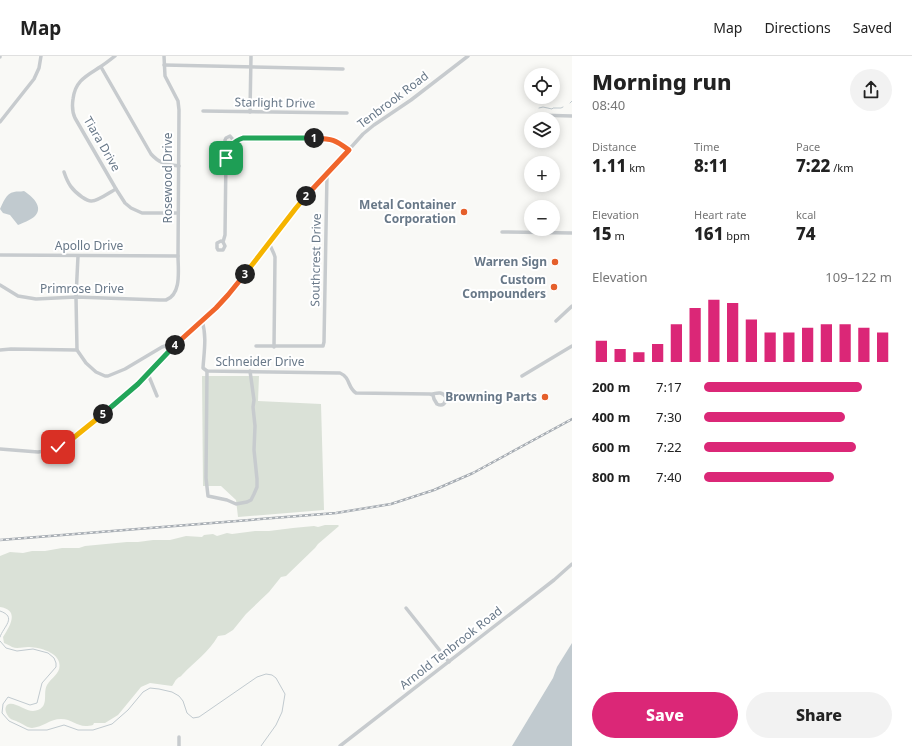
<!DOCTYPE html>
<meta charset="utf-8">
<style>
:root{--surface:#fff;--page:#f2f2f2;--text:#222;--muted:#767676;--line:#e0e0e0;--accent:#db2777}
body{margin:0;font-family:"Noto Sans",sans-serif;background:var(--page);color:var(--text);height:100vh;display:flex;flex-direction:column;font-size:15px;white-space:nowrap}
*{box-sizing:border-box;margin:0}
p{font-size:13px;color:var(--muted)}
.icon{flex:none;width:22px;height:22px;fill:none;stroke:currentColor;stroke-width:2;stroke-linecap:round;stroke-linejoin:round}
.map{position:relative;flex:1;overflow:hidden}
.sheet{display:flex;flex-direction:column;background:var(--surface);width:340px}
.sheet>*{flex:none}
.controls{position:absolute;left:524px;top:12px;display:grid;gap:8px}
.controls a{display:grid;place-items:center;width:36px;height:36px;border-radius:50%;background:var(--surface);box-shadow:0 2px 10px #0003;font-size:20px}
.pin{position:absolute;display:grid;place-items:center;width:34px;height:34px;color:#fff;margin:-17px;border-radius:8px;box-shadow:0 2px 6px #0006}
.km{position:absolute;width:20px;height:20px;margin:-10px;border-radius:50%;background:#222;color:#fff;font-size:11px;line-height:20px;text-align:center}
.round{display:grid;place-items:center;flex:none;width:42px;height:42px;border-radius:21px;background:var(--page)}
.summary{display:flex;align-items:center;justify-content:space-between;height:68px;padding:0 20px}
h1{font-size:22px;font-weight:800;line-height:30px}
.metrics{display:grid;grid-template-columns:repeat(3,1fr);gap:6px;height:68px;padding:4px 20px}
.metrics div{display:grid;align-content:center}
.metrics b{font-size:17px;font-weight:800}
.metrics small{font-size:11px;font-weight:400}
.metrics p{font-size:11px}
.chart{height:112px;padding:8px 20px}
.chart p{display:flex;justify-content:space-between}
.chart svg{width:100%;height:72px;margin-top:4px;stroke:var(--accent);stroke-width:6}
.action{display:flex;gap:8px;margin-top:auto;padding:8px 20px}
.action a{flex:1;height:46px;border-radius:24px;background:var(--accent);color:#fff;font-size:16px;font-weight:800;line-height:46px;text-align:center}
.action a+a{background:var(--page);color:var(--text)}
ul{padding:0 20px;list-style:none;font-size:13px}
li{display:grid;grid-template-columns:64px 48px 1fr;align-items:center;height:30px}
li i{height:10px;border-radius:5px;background:var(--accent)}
header{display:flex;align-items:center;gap:24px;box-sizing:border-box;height:56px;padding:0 20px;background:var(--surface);border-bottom:1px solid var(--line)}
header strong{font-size:19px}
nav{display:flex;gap:22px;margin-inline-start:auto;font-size:14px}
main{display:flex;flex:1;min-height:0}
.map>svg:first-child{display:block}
.green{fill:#dae1d7}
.water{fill:#c1cacf}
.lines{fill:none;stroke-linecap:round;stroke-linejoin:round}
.stream{stroke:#c1cacf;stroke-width:1}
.minor{stroke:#c7cbce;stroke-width:3.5}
.rail-casing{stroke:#a7adb3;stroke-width:2.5}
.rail{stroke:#fff;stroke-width:1;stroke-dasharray:3;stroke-linecap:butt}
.split-1-casing{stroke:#fff;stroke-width:8}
.split-2-casing{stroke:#fff;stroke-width:8}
.split-3-casing{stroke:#fff;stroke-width:8}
.split-4-casing{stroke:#fff;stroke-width:8}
.split-5-casing{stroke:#fff;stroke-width:8}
.split-6-casing{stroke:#fff;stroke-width:8}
.split-1{stroke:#22a559;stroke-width:5}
.split-2{stroke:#f0652b;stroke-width:5}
.split-3{stroke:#f5b400;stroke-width:5}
.split-4{stroke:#f0652b;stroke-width:5}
.split-5{stroke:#22a559;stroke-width:5}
.split-6{stroke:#f5b400;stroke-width:5}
.poi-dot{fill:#e55f2b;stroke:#fff;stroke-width:1.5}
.labels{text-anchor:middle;stroke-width:4;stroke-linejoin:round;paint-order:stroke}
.street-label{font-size:12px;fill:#687888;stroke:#fff}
.poi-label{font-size:12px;font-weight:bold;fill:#687888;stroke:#fff;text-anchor:end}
</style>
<header>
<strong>Map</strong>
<nav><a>Map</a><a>Directions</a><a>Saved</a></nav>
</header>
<main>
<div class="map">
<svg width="572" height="690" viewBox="0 0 572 690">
<rect width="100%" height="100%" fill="#f9f9f6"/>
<g class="green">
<polygon points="202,320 259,320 258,345 321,348 324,454 238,461 236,444 221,430 203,430"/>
<path d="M325 469H338L339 470 318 488 315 492 286 520 281 521 269 536 246 558 233 574 225 579 218 580C209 596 194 606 182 619 181 621 178 621 177 623 175 624 174 628 172 630L150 627 141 631 118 659 105 667H94L93 669C77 673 74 663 61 663 50 663 43 671 32 672 28 672 23 668 18 666 15 664 10 664 8 660 6 657 4 653 7 649 13 644 25 655 33 655 51 653 42 638 47 629 52 621 62 617 59 606 56 595 37 591 28 591 23 591 17 593 12 591 10 590 7 588 4 587L3 581C10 570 20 554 0 551V500L10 496 23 497 32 495H45L62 492H79L85 490 127 486H138L153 484H170L186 480 202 481 204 479 213 478 217 480 227 477 232 478 255 475H269L293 472 314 470 318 471Z"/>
</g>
<g class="water">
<path d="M24 135C32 140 44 151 35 160 31 164 23 167 18 169L10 159 3 157 0 153C3 147 6 137 14 136 17 135 20 136 24 135Z"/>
<polygon points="572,587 572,690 512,690 553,622 557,611"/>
</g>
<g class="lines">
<g class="stream">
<polyline points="570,47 572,45"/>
<polyline points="539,52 543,51 552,53 553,52 561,52 563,51"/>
<path d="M0 555C18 561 3 571 0 581"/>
<polyline points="0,585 6,592 17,595 33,593 48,597 54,602 56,607 56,611 42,627 37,647 30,649 8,641 3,648 2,657 9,665 28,674 47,674 64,669 78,674 93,674 112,668 128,654 143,636 150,632 159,633 172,636 179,640 183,645 187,657 193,662 199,661 257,621 266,618 272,619 276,622 285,638 282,656 276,669 261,690"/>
</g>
<g class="minor">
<path d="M115 0C110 4 105 8 100 11 86 20 75 25 73 43 72 50 72 56 75 62L116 133 125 147 131 152 142 157H178"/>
<polyline points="0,1 0,0"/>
<polyline points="164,9 343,13"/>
<path d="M101 11 151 98C160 108 166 108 179 110"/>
<polyline points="203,55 347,57"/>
<polyline points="250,56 251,0"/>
<polyline points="536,59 572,60"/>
<polyline points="0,66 34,23 39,12 41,0"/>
<path d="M230 91C227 88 223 86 226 82L230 80 235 86"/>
<path d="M64 116C68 128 72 134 82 141 85 143 88 145 91 145 97 146 110 136 116 133"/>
<polyline points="502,176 572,177"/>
<path d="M223 186 221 185 217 187V192L218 194H223L225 190 223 186 225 179 226 99C231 88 237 83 248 82L327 83 337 85 349 94"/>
<polyline points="269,187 274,198 275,201 274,291"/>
<polyline points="0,199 178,200"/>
<polyline points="78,200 76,241 77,294 86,307 96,316 105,320 108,320 125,313 162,291 168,289 175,289"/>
<path d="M0 229 18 240 36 243 76 241 160 244C162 244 164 244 166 244 182 238 178 213 178 200L179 54 178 45 165 20 164 0"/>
<path d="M202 265C207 280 204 296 203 312L207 315 340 317C351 322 347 331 356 337L430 338 433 339 434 343 437 348C443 351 446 347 446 341 442 335 437 337 432 338"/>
<polyline points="556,265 572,250"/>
<polyline points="256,290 323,290 324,286 327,118"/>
<polyline points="0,294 11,293 77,294"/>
<polyline points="207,315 206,422 208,440 227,444 236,448 247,446 251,444 254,438 257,431 257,423 254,394 255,370 253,351 254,344 250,315"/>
<polyline points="148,318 157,340"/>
<polyline points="522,320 572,290"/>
<polyline points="0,393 38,396 46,395 55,393 72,383 116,348 148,318 175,289 222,246 240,225 300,146 337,107 363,78 374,69 411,44 468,0"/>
<polyline points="406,552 449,606"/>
<polyline points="179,681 179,690"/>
<polyline points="340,690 554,524 572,508"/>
</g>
<g class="rail-casing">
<polyline id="rail" points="0,484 336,457 391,448 434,434 473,417 572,363"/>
</g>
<use href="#rail" class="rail"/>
</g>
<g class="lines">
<g class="split-1-casing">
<path id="split-1" d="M226 102C227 92 234 85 243 82H314"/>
</g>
<g class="split-2-casing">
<path id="split-2" d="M306 140 349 94C334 83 333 83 314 82"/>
</g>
<g class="split-3-casing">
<polyline id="split-3" points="245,218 296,152 306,140"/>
</g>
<g class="split-4-casing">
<polyline id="split-4" points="175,289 216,252 228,239 245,218"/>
</g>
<g class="split-5-casing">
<polyline id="split-5" points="103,358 138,328 175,289"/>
</g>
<g class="split-6-casing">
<polyline id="split-6" points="58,391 72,383 103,358"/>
</g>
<use href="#split-1" class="split-1"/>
<use href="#split-2" class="split-2"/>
<use href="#split-3" class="split-3"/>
<use href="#split-4" class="split-4"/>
<use href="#split-5" class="split-5"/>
<use href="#split-6" class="split-6"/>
</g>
<g class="poi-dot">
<circle cx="464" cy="156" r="4"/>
<circle cx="555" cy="206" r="4"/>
<circle cx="554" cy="231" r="4"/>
<circle cx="545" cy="341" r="4"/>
</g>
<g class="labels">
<g class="street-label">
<text transform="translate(393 44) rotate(-37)" y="4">Tenbrook Road</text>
<text transform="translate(275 47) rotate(1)" y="4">Starlight Drive</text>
<text transform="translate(102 88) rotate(60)" y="4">Tiara Drive</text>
<text transform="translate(168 122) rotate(-90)" y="4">Rosewood Drive</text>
<text x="89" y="194">Apollo Drive</text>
<text transform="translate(316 204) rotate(-89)" y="4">Southcrest Drive</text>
<text x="82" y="237">Primrose Drive</text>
<text x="260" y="310">Schneider Drive</text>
<text transform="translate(451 592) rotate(-38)" y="4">Arnold Tenbrook Road</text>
</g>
<g class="poi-label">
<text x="456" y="153">Metal Container<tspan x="456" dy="14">Corporation</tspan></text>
<text x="547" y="210">Warren Sign</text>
<text x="546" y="228">Custom<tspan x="546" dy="14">Compounders</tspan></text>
<text x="537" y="345">Browning Parts</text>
</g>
</g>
</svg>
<div class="controls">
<a><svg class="icon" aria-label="locate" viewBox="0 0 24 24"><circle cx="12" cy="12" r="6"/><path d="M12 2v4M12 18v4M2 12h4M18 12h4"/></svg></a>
<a><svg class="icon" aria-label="layers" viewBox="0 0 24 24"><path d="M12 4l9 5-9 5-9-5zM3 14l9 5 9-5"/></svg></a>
<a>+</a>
<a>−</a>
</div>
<div class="pin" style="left:226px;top:102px;background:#1e9e55"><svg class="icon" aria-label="arrive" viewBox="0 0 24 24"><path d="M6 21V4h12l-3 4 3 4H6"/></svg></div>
<div class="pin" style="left:58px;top:391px;background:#d93025"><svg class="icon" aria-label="check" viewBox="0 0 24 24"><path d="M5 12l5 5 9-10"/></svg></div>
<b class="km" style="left:314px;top:82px">1</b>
<b class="km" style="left:306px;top:140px">2</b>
<b class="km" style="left:245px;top:218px">3</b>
<b class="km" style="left:175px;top:289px">4</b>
<b class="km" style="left:103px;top:358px">5</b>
</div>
<section class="sheet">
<div class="summary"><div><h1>Morning run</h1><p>08:40</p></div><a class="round"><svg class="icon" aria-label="share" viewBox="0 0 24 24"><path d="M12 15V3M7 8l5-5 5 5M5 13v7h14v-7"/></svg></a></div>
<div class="metrics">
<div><p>Distance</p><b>1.11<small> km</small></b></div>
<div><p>Time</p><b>8:11</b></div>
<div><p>Pace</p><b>7:22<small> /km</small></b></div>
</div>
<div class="metrics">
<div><p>Elevation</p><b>15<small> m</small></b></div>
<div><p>Heart rate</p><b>161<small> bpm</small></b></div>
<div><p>kcal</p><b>74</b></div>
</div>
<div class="chart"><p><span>Elevation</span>109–122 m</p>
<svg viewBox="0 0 160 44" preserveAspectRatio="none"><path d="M5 44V31M15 44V36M25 44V38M35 44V33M45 44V21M55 44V11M65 44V6M75 44V8M85 44V18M95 44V26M105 44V26M115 44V23M125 44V21M135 44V21M145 44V23M155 44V26"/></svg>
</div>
<ul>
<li><b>200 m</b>7:17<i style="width:84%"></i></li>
<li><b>400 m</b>7:30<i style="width:75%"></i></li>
<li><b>600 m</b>7:22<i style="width:81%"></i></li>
<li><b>800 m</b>7:40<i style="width:69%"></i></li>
</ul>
<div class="action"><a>Save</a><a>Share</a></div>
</section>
</main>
